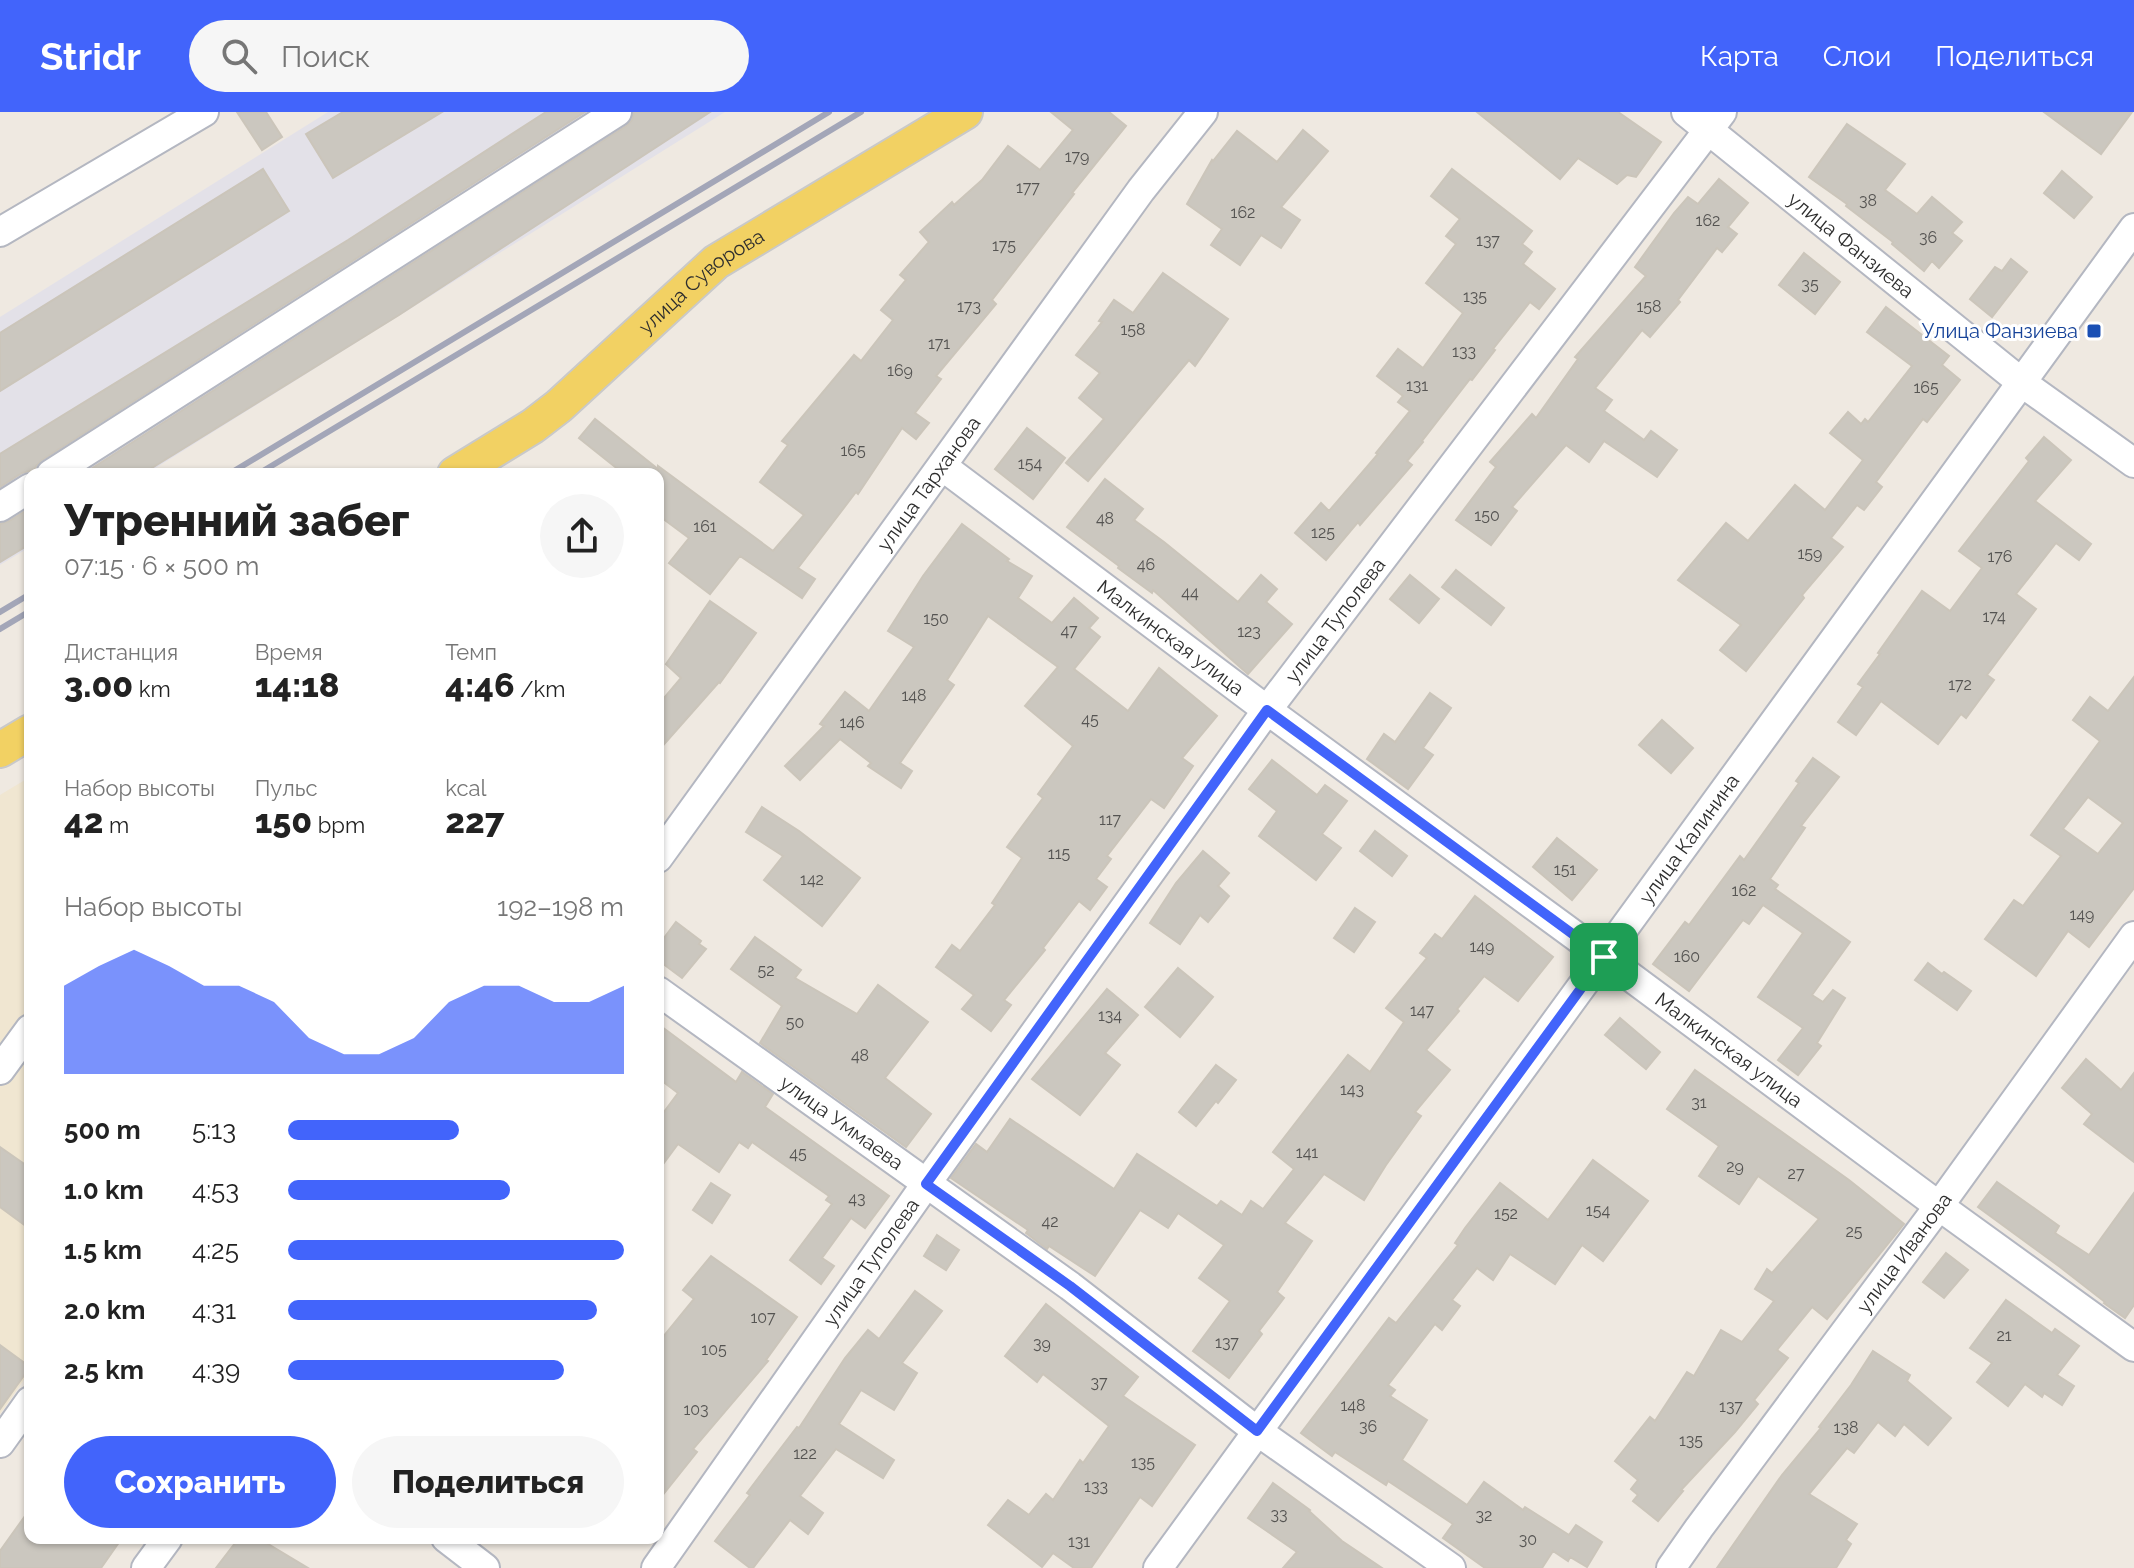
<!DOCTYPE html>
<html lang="ru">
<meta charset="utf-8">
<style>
:root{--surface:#fff;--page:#f6f6f6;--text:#222;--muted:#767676;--accent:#4264fb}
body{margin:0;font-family:Raleway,sans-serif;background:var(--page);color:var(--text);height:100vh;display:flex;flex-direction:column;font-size:30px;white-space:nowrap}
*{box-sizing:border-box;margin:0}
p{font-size:26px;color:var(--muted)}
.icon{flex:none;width:44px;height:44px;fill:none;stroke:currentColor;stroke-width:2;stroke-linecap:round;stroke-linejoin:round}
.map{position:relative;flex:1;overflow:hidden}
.details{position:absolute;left:24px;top:356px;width:640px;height:1076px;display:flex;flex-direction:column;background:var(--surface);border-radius:16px;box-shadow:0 2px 6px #0004}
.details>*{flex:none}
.pin{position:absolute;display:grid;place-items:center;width:68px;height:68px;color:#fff;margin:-34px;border-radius:16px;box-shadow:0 4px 12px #0006}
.round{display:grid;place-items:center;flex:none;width:84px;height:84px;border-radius:42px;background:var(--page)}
.overview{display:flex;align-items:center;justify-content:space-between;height:136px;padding:0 40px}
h1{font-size:44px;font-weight:800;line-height:60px}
.figures{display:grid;grid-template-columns:repeat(3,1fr);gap:12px;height:136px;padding:8px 40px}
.figures div{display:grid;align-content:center}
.figures b{font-size:34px;font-weight:800}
.figures small{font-size:22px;font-weight:400}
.figures p{font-size:22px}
.chart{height:224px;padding:16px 40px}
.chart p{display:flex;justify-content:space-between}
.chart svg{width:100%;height:144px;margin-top:8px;fill:var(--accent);opacity:.7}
.button{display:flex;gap:16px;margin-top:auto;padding:16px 40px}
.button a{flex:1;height:92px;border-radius:48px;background:var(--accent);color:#fff;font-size:32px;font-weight:800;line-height:92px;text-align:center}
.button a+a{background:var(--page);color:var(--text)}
ul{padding:0 40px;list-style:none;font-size:26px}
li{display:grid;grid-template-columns:128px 96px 1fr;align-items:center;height:60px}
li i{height:20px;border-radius:10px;background:var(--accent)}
header{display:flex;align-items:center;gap:48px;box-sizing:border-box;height:112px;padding:0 40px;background:var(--accent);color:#fff}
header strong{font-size:38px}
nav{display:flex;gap:44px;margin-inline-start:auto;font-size:28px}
.search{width:560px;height:72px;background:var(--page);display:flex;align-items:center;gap:20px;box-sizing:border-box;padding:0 28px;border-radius:44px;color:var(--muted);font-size:30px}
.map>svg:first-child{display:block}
.industrial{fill:#e3e1e8}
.education{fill:#f0e6d1}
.building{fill:#cbc7bf;stroke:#cbc5ba;stroke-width:2;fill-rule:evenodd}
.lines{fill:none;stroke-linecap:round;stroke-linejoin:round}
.minor-casing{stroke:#b4b7c1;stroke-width:32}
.major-casing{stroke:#c9c9c9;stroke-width:38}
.minor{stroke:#fff;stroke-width:28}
.major{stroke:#f2d163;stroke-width:34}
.rail{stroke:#a3a6b8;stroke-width:6}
.route-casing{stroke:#fff;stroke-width:16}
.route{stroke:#4264fb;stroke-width:10}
.transit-dot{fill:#1a4fb4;stroke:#fff;stroke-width:3}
.labels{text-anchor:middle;stroke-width:6;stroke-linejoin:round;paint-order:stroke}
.number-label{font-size:16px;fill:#555452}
.street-label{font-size:20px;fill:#2e2e2e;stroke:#fff}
.transit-label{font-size:20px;fill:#164399;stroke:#fff;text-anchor:end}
</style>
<header>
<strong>Stridr</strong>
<div class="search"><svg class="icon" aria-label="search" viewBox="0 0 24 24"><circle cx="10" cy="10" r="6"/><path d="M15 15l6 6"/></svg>Поиск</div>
<nav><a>Карта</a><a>Слои</a><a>Поделиться</a></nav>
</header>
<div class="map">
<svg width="2134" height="1456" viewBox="0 0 2134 1456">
<rect width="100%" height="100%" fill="#efe9e1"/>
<polygon class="industrial" points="328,0 725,0 146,362 30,362 30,435 0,453 0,205"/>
<polygon class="education" points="30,665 30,1259 0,1302 0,683"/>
<g class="building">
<polygon points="237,0 266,0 282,25 262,38"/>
<polygon points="343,0 442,0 333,66 306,22"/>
<polygon points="546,0 585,0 42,348 36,354 34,360 29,359 22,361 0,375 0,342 348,128"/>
<polygon points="634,0 710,0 399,203 142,362 83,362 626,14 632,8"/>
<polygon points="1051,0 1109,0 1126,14 1072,81 1074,82 992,188 996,192 936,264 941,267 915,301 929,311 916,327 902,316 858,382 856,380 798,456 815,467 802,486 740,444 710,482 669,451 689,426 658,403 658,362 624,362 579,326 595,307 658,357 658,354 773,439 804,403 760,370 788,333 782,329 854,243 861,249 893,208 881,198 906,168 900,163 929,130 920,120 952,90 954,93 982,68 1008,34 1040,58 1073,18"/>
<polygon points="1477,0 1618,0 1661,30 1636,65 1627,63 1617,72 1578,46 1560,67"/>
<polygon points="2044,0 2132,0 2101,42"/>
<polygon points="1847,12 1905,52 1885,78 1917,102 1932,85 1962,110 1952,121 1962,129 1939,156 1932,149 1924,159 1892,132 1893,130 1846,94 1847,92 1809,65"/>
<polygon points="1303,18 1328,39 1281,95 1300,108 1281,136 1261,123 1240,153 1211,133 1222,117 1187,92 1212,48 1213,49 1237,19 1277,50"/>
<polygon points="263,57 289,99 0,279 0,221"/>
<polygon points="1452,57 1532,119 1522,132 1532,140 1523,152 1555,177 1539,197 1530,190 1493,237 1495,238 1472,268 1470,267 1422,329 1423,330 1407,349 1412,353 1360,413 1358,410 1326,448 1295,421 1321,391 1329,399 1378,342 1376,341 1410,299 1398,290 1403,284 1377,264 1398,237 1423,256 1463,201 1426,171 1456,132 1446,124 1460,107 1431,84"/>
<polygon points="2062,59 2092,85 2074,106 2044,81"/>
<polygon points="1719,67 1748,91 1728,115 1737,122 1722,140 1717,136 1678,188 1680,190 1650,225 1642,218 1595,276 1612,288 1604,299 1644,328 1651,319 1677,338 1657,365 1604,329 1589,350 1566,333 1512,395 1517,399 1491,433 1456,408 1496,355 1490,350 1532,302 1536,306 1578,247 1575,245 1646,164 1635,155 1674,101 1688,85 1698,92"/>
<polygon points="1804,141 1840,170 1815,202 1779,173"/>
<polygon points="2011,147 2027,160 1992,205 1970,187 1995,155 2002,159"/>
<polygon points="1163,161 1228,207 1195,254 1189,248 1088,369 1066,351 1104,307 1079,286 1100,261 1076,243 1102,210 1099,209 1114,188 1133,201"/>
<polygon points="1886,195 1949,244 1942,253 1960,268 1927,310 1923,307 1876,370 1882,375 1864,398 1857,393 1831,426 1843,435 1802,483 1804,486 1746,559 1720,538 1741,513 1678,468 1726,411 1748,429 1795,373 1825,398 1863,348 1830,321 1848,300 1861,312 1865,307 1868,310 1912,254 1867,220"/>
<polygon points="1027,316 1065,346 1033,387 995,357"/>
<polygon points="2044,325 2071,348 2035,389 2091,432 2079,448 2056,431 2016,482 2036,497 1987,563 1994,568 1966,606 1961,602 1938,632 1881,589 1856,623 1838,610 1863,575 1858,572 1880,542 1878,541 1922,479 1950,499 1982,456 1959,439 2029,349 2026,346"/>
<polygon points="1105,367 1143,397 1134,408 1164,430 1238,490 1261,463 1277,477 1266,490 1292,512 1248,562 1153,478 1152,481 1118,456 1119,454 1067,415"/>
<polygon points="30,396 30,432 0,450 0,412 9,409"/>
<polygon points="962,412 1009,447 1007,449 1032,464 1018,486 1052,511 1074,486 1098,506 1089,516 1100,525 1074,557 1128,599 1159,556 1217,604 1182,646 1193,654 1164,696 1151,687 1107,744 1111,747 1096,767 1107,775 1090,798 1079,789 1043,836 1045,838 1004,888 1011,893 991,919 962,897 974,883 936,855 952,833 960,839 995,793 992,791 1022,746 1007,735 1043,686 1038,682 1073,634 1025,594 1058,555 988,504 947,568 954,573 900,651 912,659 901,676 868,654 871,651 840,627 800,668 785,654 824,614 820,612 845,580 869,599 914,535 888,519 923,464"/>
<polygon points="1456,458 1504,496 1491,513 1442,475"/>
<polygon points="1410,463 1439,487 1419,511 1390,487"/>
<polygon points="710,489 756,521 720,571 719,570 658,639 658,593 681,566 666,552"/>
<path d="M2134 565V776L2089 835 2068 819 2036 864 1985 827 2014 788 2023 794 2061 744 2031 723 2100 629 2073 608 2090 585 2108 599ZM2088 685 2123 711 2098 742 2063 717Z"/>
<polygon points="1430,581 1451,596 1423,636 1433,643 1408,677 1367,647 1384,622 1395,630"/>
<polygon points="1662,608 1693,636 1671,661 1639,633"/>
<polygon points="1813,646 1839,665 1801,714 1805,716 1770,767 1778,773 1775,777 1850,830 1812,883 1823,890 1833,878 1845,886 1817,931 1821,934 1798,963 1778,948 1803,916 1758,885 1803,821 1763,793 1749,812 1743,808 1689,879 1653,852 1685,810 1689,813 1740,744 1744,748 1799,671 1796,669"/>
<polygon points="1272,648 1317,683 1325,673 1347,689 1322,722 1341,736 1316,768 1259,724 1277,699 1249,677"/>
<polygon points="762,695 799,719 860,766 822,814 764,768 783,744 746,720"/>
<polygon points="1375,719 1407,744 1392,764 1360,739"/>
<polygon points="1557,726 1597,758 1572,788 1533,755"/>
<polygon points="1203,739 1229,761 1218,774 1229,784 1208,810 1200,803 1180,832 1150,811 1176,771"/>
<polygon points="1475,784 1553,845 1518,889 1484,864 1457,897 1459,899 1426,938 1450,958 1415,1000 1421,1004 1386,1053 1364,1088 1324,1062 1285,1111 1312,1129 1277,1180 1284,1186 1259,1219 1262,1222 1229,1266 1193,1239 1230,1189 1199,1166 1224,1133 1178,1101 1168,1116 1140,1098 1095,1164 1049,1134 1047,1137 1039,1131 1026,1121 1028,1118 951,1066 976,1032 987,1040 1010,1007 1114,1077 1137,1042 1217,1094 1221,1089 1242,1103 1251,1089 1263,1097 1294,1057 1273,1040 1348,943 1370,960 1404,910 1386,896 1427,846 1420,841 1435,822 1442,827"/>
<polygon points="1355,796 1375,810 1354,840 1334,826"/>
<polygon points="676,810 701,829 699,832 706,837 682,866 658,848 658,834"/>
<polygon points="755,825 801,858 795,866 857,902 878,873 928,910 885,966 931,1002 906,1035 760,931 782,894 731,857"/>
<polygon points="1928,851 1942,862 1944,860 1971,879 1957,898 1915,868"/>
<polygon points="1178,856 1213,885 1180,925 1145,895"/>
<polygon points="1107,877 1138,903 1105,941 1120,953 1080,1003 1032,967"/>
<polygon points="1620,906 1660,940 1646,957 1605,923"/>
<polygon points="658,912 736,970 742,960 773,982 765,995 889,1084 865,1116 851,1106 822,1146 834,1154 821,1172 790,1148 832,1092 826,1088 829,1084 752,1030 748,1036 739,1030 719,1060 678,1032 658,1059 658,1008 678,981 658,966"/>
<polygon points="2086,947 2121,978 2134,961 2134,1050 2084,1012 2092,1002 2062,976"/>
<polygon points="1216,953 1236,968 1218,991 1216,989 1196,1014 1179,1000"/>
<polygon points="1695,958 1849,1068 1904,1112 1827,1207 1812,1195 1777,1238 1788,1246 1754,1288 1758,1292 1735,1320 1681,1378 1683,1379 1658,1409 1633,1389 1638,1383 1631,1377 1638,1368 1615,1349 1650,1305 1655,1309 1687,1260 1694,1264 1721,1218 1742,1230 1774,1189 1755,1177 1767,1157 1772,1161 1819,1107 1758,1064 1739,1092 1699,1064 1719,1034 1667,997"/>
<polygon points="0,1035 30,1056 30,1117 0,1095"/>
<polygon points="1593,1048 1648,1089 1603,1149 1582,1133 1555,1172 1510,1142 1493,1168 1477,1156 1452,1188 1460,1194 1442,1218 1435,1212 1388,1273 1395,1278 1390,1284 1427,1308 1402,1348 1467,1393 1484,1370 1523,1398 1525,1395 1569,1423 1576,1413 1602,1430 1587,1455 1570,1445 1568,1449 1553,1439 1542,1456 1485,1456 1443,1426 1453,1412 1388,1369 1386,1373 1335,1340 1332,1344 1301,1321 1389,1206 1396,1211 1458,1133 1455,1131 1465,1116 1500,1071 1548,1108"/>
<polygon points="1997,1070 2059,1114 2055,1121 2089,1143 2134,1081 2134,1193 2125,1206 2104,1191 2105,1190 2060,1155 1978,1095"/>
<polygon points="711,1071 730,1083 712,1111 693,1098"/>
<polygon points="937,1123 959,1138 946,1158 924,1144"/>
<polygon points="1946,1141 1968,1158 1944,1186 1923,1170"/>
<polygon points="711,1144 797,1205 766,1248 768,1249 693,1337 697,1340 658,1389 658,1231 694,1187 683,1178"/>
<polygon points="915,1179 942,1199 902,1251 917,1261 894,1298 861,1278 839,1312 894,1348 883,1366 836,1337 800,1384 823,1401 808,1422 790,1408 753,1456 750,1456 715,1429 750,1383 747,1381 762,1361 797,1315 799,1316 845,1246 868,1218 879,1227"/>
<polygon points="2006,1188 2052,1221 2055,1217 2079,1234 2057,1263 2074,1274 2062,1293 2044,1281 2042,1285 2025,1272 2008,1294 1977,1270 1992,1251 1970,1236"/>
<polygon points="1046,1192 1138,1265 1123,1284 1195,1333 1152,1394 1140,1385 1091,1456 1074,1456 1053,1441 1042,1455 988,1413 1008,1388 1029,1403 1046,1382 1053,1388 1080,1348 1083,1351 1109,1314 1043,1262 1037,1270 1005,1244"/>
<polygon points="0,1233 30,1255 0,1297"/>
<polygon points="1873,1239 1910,1263 1907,1269 1951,1306 1928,1333 1904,1312 1895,1324 1878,1310 1854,1341 1847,1336 1809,1382 1857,1412 1846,1428 1851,1432 1836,1456 1717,1456 1782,1363 1821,1316 1819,1315 1851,1273"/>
<polygon points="1273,1371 1310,1398 1309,1399 1342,1429 1382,1456 1283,1456 1297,1440 1248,1406"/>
<polygon points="30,1397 30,1426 122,1426 101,1456 0,1456 0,1439"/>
<polygon points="239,1426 258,1426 308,1456 216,1456"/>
</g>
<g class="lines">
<g class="minor-casing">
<g id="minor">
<path id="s1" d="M1686 0 2021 270 2134 351"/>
<polyline points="0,120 204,0"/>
<path id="s2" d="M942 354 1267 598 1604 845 1939 1094 2134 1235"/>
<polyline points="51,362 617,0"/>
<polyline points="0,395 30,376"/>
<path id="s3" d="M658 746 1141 78 1203 0"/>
<path id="s4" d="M658 879 1070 1174 1257 1319 1451 1456"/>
<polyline points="0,958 30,917"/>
<polyline points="0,1331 30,1289"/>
<polyline points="446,1426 485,1456"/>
<polyline points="146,1456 168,1426"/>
<path id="s5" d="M656 1456 926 1072 1267 598 1722 0"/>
<path id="s6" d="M1158 1456 2134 116"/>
<path id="s7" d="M1671 1456 1699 1416 1939 1094 2134 824"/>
</g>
</g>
<g class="major-casing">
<g id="major">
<path id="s8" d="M455 362 533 314 559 294 716 150 965 0"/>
<polyline points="0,638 30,620"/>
</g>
</g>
<use href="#minor" class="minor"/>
<use href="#major" class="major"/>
<g class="rail">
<polyline points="229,362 829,0"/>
<polyline points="258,362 861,0"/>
<polyline points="0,500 30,482"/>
<polyline points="0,517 30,499"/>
</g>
</g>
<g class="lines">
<g class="route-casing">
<polygon id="route" points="1267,598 1604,845 1257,1319 1070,1174 926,1072"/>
</g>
<use href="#route" class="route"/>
</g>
<rect class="transit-dot" x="2086" y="211" width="16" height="16" rx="4"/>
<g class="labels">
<g class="number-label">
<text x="1077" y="50">179</text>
<text x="1028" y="81">177</text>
<text x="1868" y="94">38</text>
<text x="1243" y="106">162</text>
<text x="1708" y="114">162</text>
<text x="1928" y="131">36</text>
<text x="1488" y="134">137</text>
<text x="1004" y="139">175</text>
<text x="1810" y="178">35</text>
<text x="1475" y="190">135</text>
<text x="969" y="200">173</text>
<text x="1649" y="200">158</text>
<text x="1133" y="223">158</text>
<text x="939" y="237">171</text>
<text x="1464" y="245">133</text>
<text x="900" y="264">169</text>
<text x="1417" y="279">131</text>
<text x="1926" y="281">165</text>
<text x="853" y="344">165</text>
<text x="1030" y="357">154</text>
<text x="1487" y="409">150</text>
<text x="1105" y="412">48</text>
<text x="705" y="420">161</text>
<text x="1323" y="426">125</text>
<text x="1810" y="447">159</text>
<text x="2000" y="450">176</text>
<text x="1146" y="458">46</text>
<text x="1190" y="486">44</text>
<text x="1994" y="510">174</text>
<text x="936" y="512">150</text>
<text x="1069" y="524">47</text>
<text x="1249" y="525">123</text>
<text x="1960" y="578">172</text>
<text x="914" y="589">148</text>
<text x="1090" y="613">45</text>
<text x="852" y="616">146</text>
<text x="1110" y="713">117</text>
<text x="1059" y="747">115</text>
<text x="1565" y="763">151</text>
<text x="812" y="773">142</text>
<text x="1744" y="784">162</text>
<text x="2082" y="808">149</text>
<text x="1482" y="840">149</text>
<text x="1687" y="850">160</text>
<text x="766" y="864">52</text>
<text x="1422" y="904">147</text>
<text x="1110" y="909">134</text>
<text x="795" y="916">50</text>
<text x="860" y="949">48</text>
<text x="1352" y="983">143</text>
<text x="1699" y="996">31</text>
<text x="1307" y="1046">141</text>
<text x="798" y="1047">45</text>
<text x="1735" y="1060">29</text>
<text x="1796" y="1067">27</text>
<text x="857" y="1092">43</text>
<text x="1598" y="1104">154</text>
<text x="1506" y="1107">152</text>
<text x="1050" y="1115">42</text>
<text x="1854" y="1125">25</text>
<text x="763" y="1211">107</text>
<text x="2004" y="1229">21</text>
<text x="1227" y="1236">137</text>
<text x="1042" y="1237">39</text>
<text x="714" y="1243">105</text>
<text x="1099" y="1276">37</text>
<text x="1353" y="1299">148</text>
<text x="1731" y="1300">137</text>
<text x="696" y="1303">103</text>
<text x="1368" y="1320">36</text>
<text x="1846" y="1321">138</text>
<text x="1691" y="1334">135</text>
<text x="805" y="1347">122</text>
<text x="1143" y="1356">135</text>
<text x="1096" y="1380">133</text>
<text x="1279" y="1408">33</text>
<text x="1484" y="1409">32</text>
<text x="1528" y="1433">30</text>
<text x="1079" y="1435">131</text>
</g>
<g class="street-label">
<text dy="7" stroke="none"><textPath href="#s1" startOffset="212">улица Фанзиева</textPath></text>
<text dy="7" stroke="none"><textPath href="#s8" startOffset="314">улица Суворова</textPath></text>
<text dy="7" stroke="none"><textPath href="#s3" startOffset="462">улица Тарханова</textPath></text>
<text dy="7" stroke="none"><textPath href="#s5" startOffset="1166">улица Туполева</textPath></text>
<text dy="7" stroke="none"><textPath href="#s2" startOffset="286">Малкинская улица</textPath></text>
<text dy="7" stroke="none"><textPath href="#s6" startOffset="902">улица Калинина</textPath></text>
<text dy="7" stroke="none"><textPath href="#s2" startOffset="980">Малкинская улица</textPath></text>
<text dy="7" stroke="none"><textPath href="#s4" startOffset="226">улица Уммаева</textPath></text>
<text dy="7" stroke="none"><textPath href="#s7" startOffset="392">улица Иванова</textPath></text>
<text dy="7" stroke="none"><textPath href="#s5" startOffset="374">улица Туполева</textPath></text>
</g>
<g class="transit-label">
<text x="2078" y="226">Улица Фанзиева</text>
</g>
</g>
</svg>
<div class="pin" style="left:1604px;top:845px;background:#1e9e55"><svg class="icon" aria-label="arrive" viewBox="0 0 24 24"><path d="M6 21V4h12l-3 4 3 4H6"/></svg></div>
<section class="details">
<div class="overview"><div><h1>Утренний забег</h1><p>07:15 · 6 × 500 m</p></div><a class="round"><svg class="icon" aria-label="share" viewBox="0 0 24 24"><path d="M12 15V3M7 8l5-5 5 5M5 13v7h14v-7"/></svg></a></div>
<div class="figures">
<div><p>Дистанция</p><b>3.00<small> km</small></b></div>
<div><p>Время</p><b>14:18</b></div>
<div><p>Темп</p><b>4:46<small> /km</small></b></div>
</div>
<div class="figures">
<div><p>Набор высоты</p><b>42<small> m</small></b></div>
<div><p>Пульс</p><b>150<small> bpm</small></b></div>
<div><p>kcal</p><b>227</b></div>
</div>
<div class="chart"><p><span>Набор высоты</span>192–198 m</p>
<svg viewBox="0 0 160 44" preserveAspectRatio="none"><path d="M0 44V17L10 11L20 6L30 11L40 17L50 17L60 22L70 33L80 38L90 38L100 33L110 22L120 17L130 17L140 22L150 22L160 17V44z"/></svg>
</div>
<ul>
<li><b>500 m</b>5:13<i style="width:51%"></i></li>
<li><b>1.0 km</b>4:53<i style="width:66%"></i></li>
<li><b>1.5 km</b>4:25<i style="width:100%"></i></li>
<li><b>2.0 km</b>4:31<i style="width:92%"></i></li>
<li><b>2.5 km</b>4:39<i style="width:82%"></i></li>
</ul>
<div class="button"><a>Сохранить</a><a>Поделиться</a></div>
</section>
</div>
